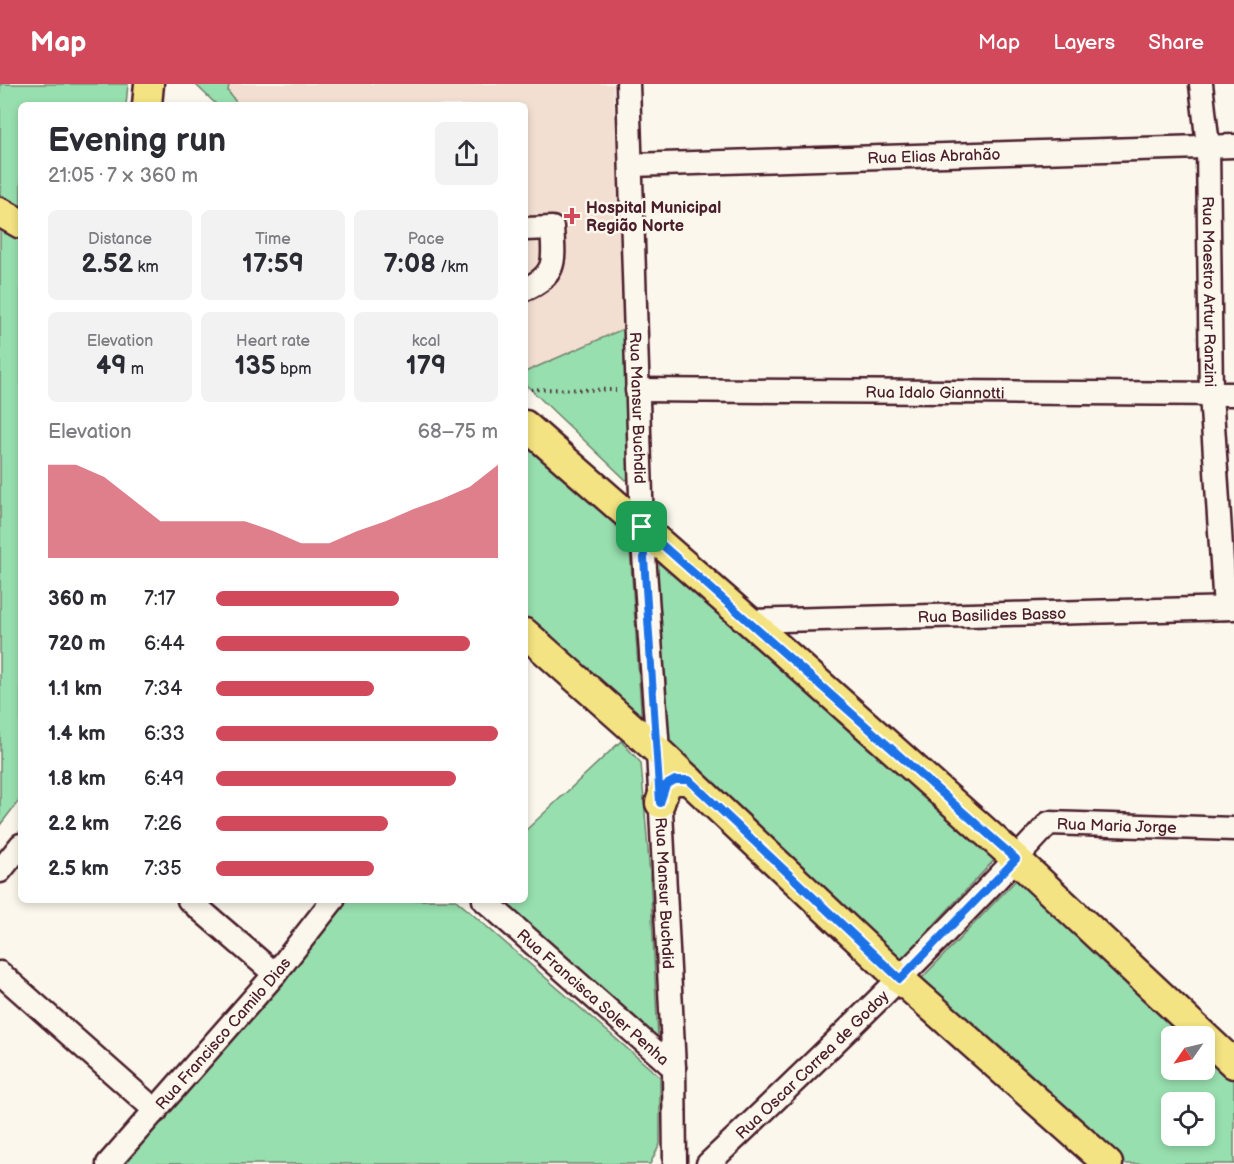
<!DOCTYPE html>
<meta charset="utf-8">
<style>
:root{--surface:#fff;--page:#f2f2f3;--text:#2b2b33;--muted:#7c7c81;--accent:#d1495b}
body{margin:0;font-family:"Balsamiq Sans",sans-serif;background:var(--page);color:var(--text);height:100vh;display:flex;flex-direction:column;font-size:22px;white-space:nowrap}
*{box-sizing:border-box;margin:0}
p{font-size:20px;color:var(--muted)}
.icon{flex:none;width:33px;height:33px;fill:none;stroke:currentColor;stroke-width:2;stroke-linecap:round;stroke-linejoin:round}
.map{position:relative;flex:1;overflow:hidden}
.side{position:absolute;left:18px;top:18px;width:510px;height:801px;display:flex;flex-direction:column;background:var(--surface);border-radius:9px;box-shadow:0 3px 9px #0003}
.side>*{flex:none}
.needle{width:39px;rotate:236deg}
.controls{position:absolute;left:1161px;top:942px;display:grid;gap:12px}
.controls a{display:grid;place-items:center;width:54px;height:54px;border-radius:9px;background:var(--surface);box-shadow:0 3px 9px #0003;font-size:30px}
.pin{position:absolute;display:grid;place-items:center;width:51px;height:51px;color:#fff;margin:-26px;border-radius:12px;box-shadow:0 3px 9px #0006}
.round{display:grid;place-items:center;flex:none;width:63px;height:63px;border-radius:9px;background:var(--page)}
.overview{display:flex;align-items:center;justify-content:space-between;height:102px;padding:0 30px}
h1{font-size:33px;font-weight:600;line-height:45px}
.figures{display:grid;grid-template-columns:repeat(3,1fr);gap:9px;height:102px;padding:6px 30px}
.figures div{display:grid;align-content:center;border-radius:9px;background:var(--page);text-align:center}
.figures b{font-size:26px;font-weight:600}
.figures small{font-size:16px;font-weight:400}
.figures p{font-size:16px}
.chart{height:168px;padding:12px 30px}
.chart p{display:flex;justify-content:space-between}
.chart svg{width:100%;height:108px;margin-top:6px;fill:var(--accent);opacity:.7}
ul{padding:0 30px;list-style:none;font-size:20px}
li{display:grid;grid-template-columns:96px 72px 1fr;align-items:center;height:45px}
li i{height:15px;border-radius:8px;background:var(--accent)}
header{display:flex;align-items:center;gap:36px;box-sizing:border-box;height:84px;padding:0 30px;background:var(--accent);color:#fff}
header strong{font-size:28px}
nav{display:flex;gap:33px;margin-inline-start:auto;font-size:21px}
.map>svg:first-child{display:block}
.built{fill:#f2dfd2}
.green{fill:#97dfae;stroke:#707f6c;stroke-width:1.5;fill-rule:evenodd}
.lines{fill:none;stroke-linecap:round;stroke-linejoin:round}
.minor-casing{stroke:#4a1f2b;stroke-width:27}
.major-casing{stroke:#4a1f2b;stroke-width:33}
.path{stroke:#4a1f2b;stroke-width:4;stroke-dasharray:1.5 4.5;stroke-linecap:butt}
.minor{stroke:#fbf7ec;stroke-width:22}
.major{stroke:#f4e382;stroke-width:28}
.route-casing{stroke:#fff;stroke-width:12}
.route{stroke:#1a73e8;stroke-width:8}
.poi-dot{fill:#d1495b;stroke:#fbf7ec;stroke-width:2}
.labels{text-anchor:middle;stroke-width:5;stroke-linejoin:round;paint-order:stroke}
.street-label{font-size:16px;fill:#4a1f2b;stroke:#fbf7ec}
.poi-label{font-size:16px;font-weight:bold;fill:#4a1f2b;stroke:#fbf7ec;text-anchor:start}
</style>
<header>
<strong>Map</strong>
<nav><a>Map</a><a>Layers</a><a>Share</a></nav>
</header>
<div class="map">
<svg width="1234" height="1080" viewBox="0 0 1234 1080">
<rect width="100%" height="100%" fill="#fbf7ec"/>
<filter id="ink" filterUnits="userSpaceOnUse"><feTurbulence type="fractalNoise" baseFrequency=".0167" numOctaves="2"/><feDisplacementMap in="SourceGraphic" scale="12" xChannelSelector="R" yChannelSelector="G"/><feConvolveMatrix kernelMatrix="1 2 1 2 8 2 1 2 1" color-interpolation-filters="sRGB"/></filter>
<g filter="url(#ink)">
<polygon class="built" points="229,0 613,0 625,244 525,288 525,21 238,21 228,7"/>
<g class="green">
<polygon points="0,0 128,0 126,21 21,21 21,714 0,741"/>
<polygon points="195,0 229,0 228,7 238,21 217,21"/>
<polygon points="625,244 636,389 626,396 525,300 525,288"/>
<polygon points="525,361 629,450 642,640 525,536"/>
<polygon points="653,467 998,772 900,877 668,658"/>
<polygon points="621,657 641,679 650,791 658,955 498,816 525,816 525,747"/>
<path d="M1018 794 1188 952H1172V986H1204L1205 968 1234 996V1080H1123L919 897ZM1172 1018H1204V1052H1172Z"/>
<polygon points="342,816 456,816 660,993 660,1060 650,1080 122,1080"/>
</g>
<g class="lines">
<g class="minor-casing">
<g id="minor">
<path id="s1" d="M628 0 642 443 658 667 674 984 675 1080"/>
<path id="s2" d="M1201 0 1208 62 1211 310 1225 524"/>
<path id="s3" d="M632 81 1234 62"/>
<path d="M525 145 552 144C554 175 558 191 525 205"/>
<path id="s4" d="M637 306 1234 310"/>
<path id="s5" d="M749 537 1234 524"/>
<polyline points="0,787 21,761"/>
<polyline points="189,816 275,890"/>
<path id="s6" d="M484 816 674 984"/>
<polyline points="0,889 156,1027"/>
<path id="s7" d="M108 1080 275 890 333 816"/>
<path id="s8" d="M708 1080C824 970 940 858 1049 739L1234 745"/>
</g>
</g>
<g class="major-casing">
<g id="major">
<polyline points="147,21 149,0"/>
<polyline points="0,128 21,140"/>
<polyline points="525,341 749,537 1016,775 1234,980"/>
<polyline points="525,549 658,667 900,895 1108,1080"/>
<polyline points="660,719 666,701 675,696 689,696"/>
</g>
</g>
<polyline class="path" points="525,305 616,306"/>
<use href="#minor" class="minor"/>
<use href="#major" class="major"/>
</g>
</g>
<g class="lines" filter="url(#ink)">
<g class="route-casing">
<polygon id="route" points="642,443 1016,775 900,895 689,696 675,696 666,701 660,719"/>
</g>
<use href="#route" class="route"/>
</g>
<path class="poi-dot" d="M569 123h6v6h6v6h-6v6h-6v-6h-6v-6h6z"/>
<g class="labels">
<g class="street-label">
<text dy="6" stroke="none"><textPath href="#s3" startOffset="302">Rua Elias Abrahão</textPath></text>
<text dy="6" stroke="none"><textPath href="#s2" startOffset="208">Rua Maestro Artur Ranzini</textPath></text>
<text dy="6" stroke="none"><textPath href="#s4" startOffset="298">Rua Idalo Giannotti</textPath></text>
<text dy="6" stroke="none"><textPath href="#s1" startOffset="324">Rua Mansur Buchdid</textPath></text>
<text dy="6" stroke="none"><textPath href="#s5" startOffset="243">Rua Basilides Basso</textPath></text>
<text dy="6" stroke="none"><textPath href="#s8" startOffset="550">Rua Maria Jorge</textPath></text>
<text dy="6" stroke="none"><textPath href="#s1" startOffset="810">Rua Mansur Buchdid</textPath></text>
<text dy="6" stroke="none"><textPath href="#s6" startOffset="146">Rua Francisca Soler Penha</textPath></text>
<text dy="6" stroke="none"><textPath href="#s7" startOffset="174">Rua Francisco Camilo Dias</textPath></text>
<text dy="6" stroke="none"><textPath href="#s8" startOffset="144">Rua Oscar Correa de Godoy</textPath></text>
</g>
<g class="poi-label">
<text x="586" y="129">Hospital Municipal<tspan x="586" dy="18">Região Norte</tspan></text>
</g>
</g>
</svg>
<div class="controls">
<a><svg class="needle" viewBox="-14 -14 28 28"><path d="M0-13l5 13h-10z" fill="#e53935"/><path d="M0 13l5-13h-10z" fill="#7c7c81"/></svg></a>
<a><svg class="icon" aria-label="locate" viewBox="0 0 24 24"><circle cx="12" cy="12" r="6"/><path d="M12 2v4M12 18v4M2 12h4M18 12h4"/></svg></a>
</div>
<div class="pin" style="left:642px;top:443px;background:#1e9e55"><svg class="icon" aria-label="arrive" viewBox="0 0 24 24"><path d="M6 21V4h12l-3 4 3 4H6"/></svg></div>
<section class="side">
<div class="overview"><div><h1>Evening run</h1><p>21:05 · 7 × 360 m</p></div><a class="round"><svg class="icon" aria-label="share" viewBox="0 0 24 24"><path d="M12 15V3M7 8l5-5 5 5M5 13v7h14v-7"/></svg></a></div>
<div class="figures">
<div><p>Distance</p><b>2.52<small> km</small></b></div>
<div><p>Time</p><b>17:59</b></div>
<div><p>Pace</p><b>7:08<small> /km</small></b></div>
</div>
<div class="figures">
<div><p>Elevation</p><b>49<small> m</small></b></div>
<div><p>Heart rate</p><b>135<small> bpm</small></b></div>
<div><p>kcal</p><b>179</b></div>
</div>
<div class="chart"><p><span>Elevation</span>68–75 m</p>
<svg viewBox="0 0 160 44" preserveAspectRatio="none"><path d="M0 44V6L10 6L20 11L30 20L40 29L50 29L60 29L70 29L80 33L90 38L100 38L110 33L120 29L130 24L140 20L150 15L160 6V44z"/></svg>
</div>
<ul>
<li><b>360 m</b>7:17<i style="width:65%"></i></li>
<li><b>720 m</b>6:44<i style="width:90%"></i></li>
<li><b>1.1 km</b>7:34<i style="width:56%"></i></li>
<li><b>1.4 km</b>6:33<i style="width:100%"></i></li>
<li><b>1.8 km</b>6:49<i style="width:85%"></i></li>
<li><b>2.2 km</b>7:26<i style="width:61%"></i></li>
<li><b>2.5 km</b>7:35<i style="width:56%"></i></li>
</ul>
</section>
</div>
